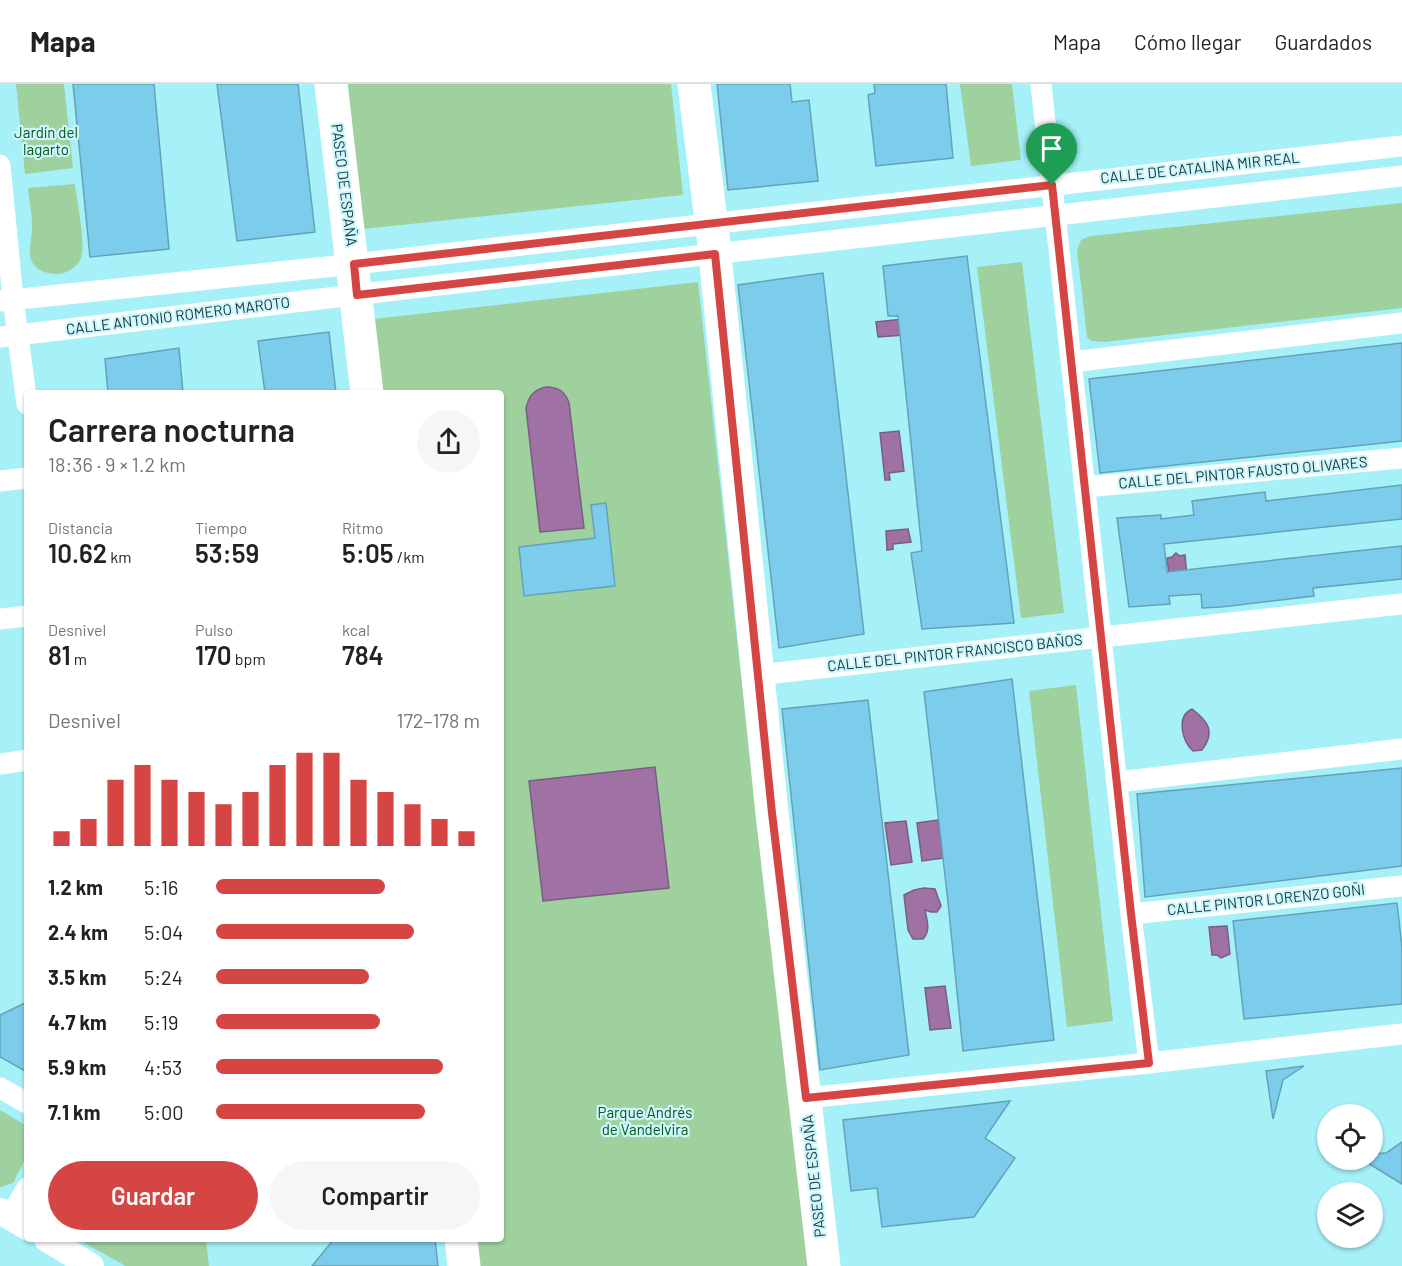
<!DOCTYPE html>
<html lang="es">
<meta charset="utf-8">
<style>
:root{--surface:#fff;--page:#f6f6f6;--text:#222;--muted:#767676;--line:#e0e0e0;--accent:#d44544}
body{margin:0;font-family:Barlow,sans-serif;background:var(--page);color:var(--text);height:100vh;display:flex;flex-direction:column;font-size:22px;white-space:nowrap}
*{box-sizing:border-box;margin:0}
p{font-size:20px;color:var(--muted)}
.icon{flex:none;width:33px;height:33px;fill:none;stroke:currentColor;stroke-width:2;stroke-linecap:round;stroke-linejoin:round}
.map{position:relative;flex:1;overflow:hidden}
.side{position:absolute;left:24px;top:306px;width:480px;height:852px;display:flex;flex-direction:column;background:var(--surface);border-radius:6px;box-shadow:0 2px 4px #0004}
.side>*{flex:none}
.controls{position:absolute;left:1317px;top:1020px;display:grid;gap:12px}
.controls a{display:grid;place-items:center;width:66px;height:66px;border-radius:50%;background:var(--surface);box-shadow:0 2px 4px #0004;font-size:30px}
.pin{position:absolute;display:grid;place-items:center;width:51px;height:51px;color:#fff;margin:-62px -26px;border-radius:50% 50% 50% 0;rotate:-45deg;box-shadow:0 0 6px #0007}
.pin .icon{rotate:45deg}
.round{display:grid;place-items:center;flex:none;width:63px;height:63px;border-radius:32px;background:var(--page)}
.head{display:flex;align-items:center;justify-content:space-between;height:102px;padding:0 24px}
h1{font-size:33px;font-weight:600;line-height:45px}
.figures{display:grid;grid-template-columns:repeat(3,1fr);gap:9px;height:102px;padding:6px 24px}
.figures div{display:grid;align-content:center}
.figures b{font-size:26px;font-weight:600}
.figures small{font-size:16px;font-weight:400}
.figures p{font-size:16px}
.chart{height:168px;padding:12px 24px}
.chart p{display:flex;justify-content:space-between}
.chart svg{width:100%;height:108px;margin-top:6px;stroke:var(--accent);stroke-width:6}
.primary-button{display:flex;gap:12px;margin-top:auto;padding:12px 24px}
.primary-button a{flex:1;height:69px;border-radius:36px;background:var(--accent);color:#fff;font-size:24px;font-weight:600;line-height:69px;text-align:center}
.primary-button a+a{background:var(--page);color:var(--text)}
ul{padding:0 24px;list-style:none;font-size:20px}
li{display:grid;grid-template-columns:96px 72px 1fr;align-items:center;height:45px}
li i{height:15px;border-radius:8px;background:var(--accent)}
header{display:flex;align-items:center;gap:36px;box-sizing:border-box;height:84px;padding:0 30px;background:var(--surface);border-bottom:2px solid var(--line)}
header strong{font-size:28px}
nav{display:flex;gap:33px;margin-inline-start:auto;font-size:21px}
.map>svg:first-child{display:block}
.green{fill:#9fd19f}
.water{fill:#a071a3;stroke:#775f83;stroke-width:1.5}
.building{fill:#7cccec;stroke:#64a2ba;stroke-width:1.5}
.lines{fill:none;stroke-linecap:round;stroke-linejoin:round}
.minor{stroke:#fff;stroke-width:21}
.tertiary{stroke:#fff;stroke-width:26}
.primary{stroke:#fff;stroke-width:33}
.route-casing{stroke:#fff;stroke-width:12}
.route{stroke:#d44544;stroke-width:8}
.labels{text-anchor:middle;stroke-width:4.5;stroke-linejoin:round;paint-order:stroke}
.park-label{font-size:15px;fill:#065615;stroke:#cdf7fc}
.street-label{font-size:15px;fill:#183639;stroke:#cdf7fc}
</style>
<header>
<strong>Mapa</strong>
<nav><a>Mapa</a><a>Cómo llegar</a><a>Guardados</a></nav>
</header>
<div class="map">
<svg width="1402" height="1182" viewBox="0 0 1402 1182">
<rect width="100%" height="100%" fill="#a6f0f8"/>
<g class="green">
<polygon points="16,0 64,0 73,84 25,90"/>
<polygon points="348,0 671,0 683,111 363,145"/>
<polygon points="960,0 1012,0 1021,76 971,82"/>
<path d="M75 100C77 117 86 160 81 174 78 183 65 191 56 190 47 190 36 186 32 178 27 167 32 156 32 146 33 132 29 118 28 104Z"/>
<polygon points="1402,119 1402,224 1104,258 1092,257 1087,253 1077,166 1081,156 1090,152"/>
<polygon points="1022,178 1064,529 1021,534 977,183"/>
<polygon points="698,198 746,637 813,1182 477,1182 474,1155 501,1155 501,309 382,309 374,235"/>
<polygon points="1076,601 1113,937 1067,943 1029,607"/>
<polygon points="0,1026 27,1042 27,1071 13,1099 0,1103"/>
<polygon points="77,1155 206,1155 209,1182 126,1182"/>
</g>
<g class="water">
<polygon points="903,235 904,251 878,253 876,238"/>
<path d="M546 303C558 303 565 307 569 319L584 444 540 448 526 324C529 312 533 306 546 303Z"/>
<polygon points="899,347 904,387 889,389 890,396 885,396 880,349"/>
<polygon points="908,445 911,458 893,460 893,465 887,466 886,447"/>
<polygon points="1176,469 1180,472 1185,471 1188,504 1171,506 1167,474 1172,473"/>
<path d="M1192 625C1208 637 1216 648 1202 666L1193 667C1182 657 1176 632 1192 625Z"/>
<polygon points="655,683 669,804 543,817 529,697"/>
<polygon points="938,736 943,774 922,777 917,739"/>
<polygon points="906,737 912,778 891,781 885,739"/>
<path d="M924 804 935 805 941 822 937 828H931L925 826C927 837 931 846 923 855H913L908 846 904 811 914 806Z"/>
<polygon points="1227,842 1230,870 1221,874 1217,871 1212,871 1209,843"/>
<polygon points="945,902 951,944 930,946 925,904"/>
</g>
<g class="building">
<polygon points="73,0 154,0 169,165 90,173"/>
<polygon points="217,0 298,0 315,148 237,157"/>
<polygon points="717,0 790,0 792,18 809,16 818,97 728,106"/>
<polygon points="874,0 946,0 953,74 876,82 868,11 875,9"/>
<polygon points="967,172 1014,539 922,545 911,469 922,467 898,232 888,232 883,182"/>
<polygon points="823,189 864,550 779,564 738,201"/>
<polygon points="329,248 336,309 265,309 258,257"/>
<polygon points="1402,259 1402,357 1100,389 1089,295"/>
<polygon points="179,264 183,309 108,309 105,275"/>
<polygon points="1402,401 1402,435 1164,460 1167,488 1402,462 1402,495 1313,504 1314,512 1221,523 1202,524 1201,510 1169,512 1170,520 1129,523 1117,434 1161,431 1161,435 1194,431 1192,417 1232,412 1265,408 1266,417"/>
<polygon points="606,419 615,502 524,512 519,463 595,454 591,421"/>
<polygon points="1012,595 1054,956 963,967 948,818 924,608"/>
<polygon points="868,616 909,971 820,986 782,625"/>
<polygon points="1402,684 1402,782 1145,813 1137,710"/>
<polygon points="1397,819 1402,863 1402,920 1244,935 1233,837"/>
<polygon points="27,918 27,988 0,973 0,931"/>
<polygon points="1304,982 1283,996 1273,1035 1266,987"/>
<polygon points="1010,1017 985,1054 1015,1074 974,1133 882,1143 877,1104 851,1107 843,1036"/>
<polygon points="1402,1058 1402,1100 1363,1076 1372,1076 1372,1070 1386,1069"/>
<polygon points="334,1155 435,1155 438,1182 312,1182"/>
</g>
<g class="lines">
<g class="minor">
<polyline points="1041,0 1131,830 1149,979"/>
<polyline points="0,81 13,215 27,320"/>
<polyline points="0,217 354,180 1402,62"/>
<polyline points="0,253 404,205 1402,92"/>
<polyline points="1071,278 1402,239"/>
<polyline points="0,397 27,394"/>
<polyline points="1085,403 1402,374"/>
<polyline points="0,535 27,532"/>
<polyline points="758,591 1402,520"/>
<polyline points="0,680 27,676"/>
<polyline points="1117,698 1402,665"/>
<polyline points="1131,830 1402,802"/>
<polyline points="0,1004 27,1019"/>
<polyline points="806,1014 1149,979 1402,950"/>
<polyline points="10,1133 27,1104"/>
</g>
<g class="tertiary">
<polyline points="0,1127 27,1143"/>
<polyline points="47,1155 91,1182"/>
</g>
<g class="primary">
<polyline points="331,0 367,309"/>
<polyline points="694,0 713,152 772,729 824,1182"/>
<polyline points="461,1155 464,1182"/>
</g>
</g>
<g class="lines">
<g class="route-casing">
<polygon id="route" points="1052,101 1131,830 1149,979 806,1014 772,729 715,170 357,211 354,180"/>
</g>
<use href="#route" class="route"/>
</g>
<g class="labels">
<g class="park-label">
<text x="46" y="54">Jardín del<tspan x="46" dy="17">lagarto</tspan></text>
<text x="645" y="1034">Parque Andrés<tspan x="645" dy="17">de Vandelvira</tspan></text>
</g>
<g class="street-label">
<text transform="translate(1200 84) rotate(-6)" y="5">CALLE DE CATALINA MIR REAL</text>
<text transform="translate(344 101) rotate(83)" y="5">PASEO DE ESPAÑA</text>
<text transform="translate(178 232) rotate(-7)" y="5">CALLE ANTONIO ROMERO MAROTO</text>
<text transform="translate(1243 389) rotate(-5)" y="5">CALLE DEL PINTOR FAUSTO OLIVARES</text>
<text transform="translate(955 569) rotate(-6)" y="5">CALLE DEL PINTOR FRANCISCO BAÑOS</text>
<text transform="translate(1266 816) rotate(-6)" y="5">CALLE PINTOR LORENZO GOÑI</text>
<text transform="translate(814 1092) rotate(-96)" y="5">PASEO DE ESPAÑA</text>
</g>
</g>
</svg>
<div class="controls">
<a><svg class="icon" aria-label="locate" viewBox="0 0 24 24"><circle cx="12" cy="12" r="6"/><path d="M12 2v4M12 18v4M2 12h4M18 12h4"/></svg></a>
<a><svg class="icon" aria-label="layers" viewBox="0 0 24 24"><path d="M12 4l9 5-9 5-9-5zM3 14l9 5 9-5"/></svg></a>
</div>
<div class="pin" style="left:1052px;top:101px;background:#1e9e55"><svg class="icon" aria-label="arrive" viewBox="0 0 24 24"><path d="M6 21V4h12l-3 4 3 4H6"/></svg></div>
<section class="side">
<div class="head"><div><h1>Carrera nocturna</h1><p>18:36 · 9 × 1.2 km</p></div><a class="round"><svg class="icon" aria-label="share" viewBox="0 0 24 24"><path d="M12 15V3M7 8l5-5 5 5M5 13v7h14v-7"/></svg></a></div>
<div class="figures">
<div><p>Distancia</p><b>10.62<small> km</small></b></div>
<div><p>Tiempo</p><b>53:59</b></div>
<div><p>Ritmo</p><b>5:05<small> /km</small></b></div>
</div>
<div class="figures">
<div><p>Desnivel</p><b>81<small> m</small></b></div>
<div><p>Pulso</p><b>170<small> bpm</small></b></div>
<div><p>kcal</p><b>784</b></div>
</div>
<div class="chart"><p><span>Desnivel</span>172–178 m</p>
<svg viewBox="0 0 160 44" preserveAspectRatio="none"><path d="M5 44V38M15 44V33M25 44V17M35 44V11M45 44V17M55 44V22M65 44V27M75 44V22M85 44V11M95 44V6M105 44V6M115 44V17M125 44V22M135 44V27M145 44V33M155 44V38"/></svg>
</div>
<ul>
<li><b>1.2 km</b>5:16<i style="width:64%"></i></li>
<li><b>2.4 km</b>5:04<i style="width:75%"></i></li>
<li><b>3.5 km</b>5:24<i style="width:58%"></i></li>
<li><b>4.7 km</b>5:19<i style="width:62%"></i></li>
<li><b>5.9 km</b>4:53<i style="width:86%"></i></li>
<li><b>7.1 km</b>5:00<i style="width:79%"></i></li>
</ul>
<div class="primary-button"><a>Guardar</a><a>Compartir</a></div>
</section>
</div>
